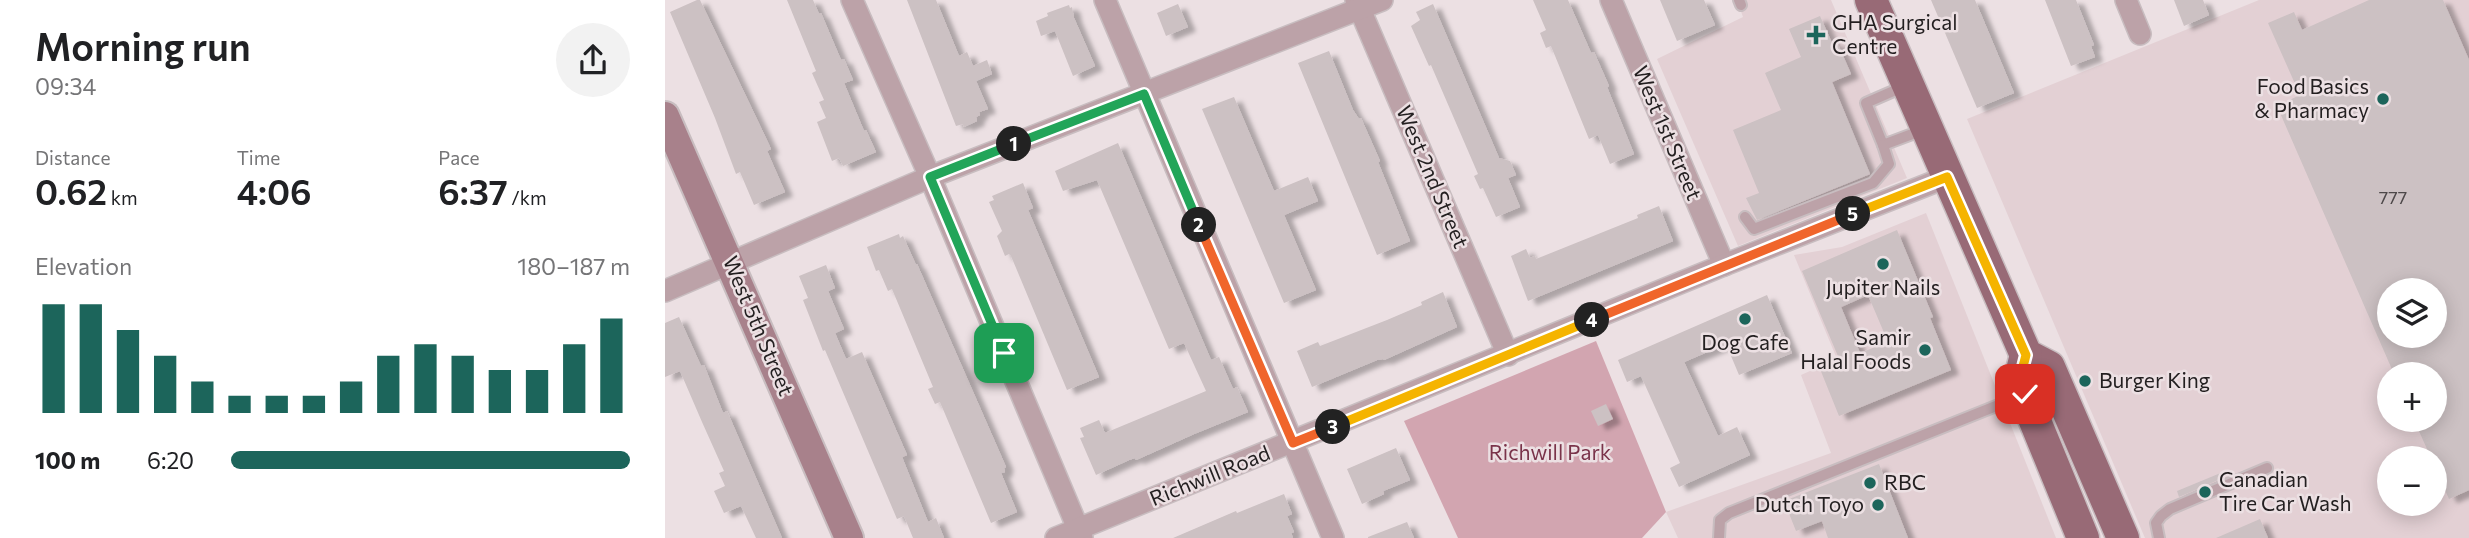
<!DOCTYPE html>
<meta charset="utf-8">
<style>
:root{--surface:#fff;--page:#f2f2f2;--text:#202124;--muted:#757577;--accent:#1c655b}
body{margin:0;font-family:Commissioner,sans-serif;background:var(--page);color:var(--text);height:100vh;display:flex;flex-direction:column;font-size:26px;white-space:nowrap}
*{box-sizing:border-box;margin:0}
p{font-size:23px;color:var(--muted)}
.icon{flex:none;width:38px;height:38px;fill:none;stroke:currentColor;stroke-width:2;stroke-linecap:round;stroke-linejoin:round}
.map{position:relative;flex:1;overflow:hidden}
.sheet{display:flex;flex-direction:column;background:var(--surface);width:665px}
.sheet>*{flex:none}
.tools{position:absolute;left:1712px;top:278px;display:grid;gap:14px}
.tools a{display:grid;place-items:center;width:70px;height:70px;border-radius:50%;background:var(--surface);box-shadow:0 4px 18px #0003;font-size:35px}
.pin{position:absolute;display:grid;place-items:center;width:60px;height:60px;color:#fff;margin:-30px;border-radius:14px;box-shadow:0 4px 10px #0006}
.km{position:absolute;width:35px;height:35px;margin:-18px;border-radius:50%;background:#222;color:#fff;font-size:19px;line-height:35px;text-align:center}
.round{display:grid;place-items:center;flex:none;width:74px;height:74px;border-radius:37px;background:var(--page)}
.head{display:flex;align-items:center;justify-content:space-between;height:119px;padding:0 35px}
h1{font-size:38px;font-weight:600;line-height:52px}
.metrics{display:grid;grid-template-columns:repeat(3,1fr);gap:10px;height:119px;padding:7px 35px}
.metrics div{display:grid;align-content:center}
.metrics b{font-size:35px;font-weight:600}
.metrics small{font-size:19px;font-weight:400}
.metrics p{font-size:19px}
.chart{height:196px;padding:14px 35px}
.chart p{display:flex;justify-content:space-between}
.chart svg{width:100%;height:126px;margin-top:7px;stroke:var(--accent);stroke-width:6}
ul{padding:0 35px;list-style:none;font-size:23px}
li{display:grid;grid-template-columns:112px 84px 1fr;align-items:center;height:52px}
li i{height:18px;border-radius:9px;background:var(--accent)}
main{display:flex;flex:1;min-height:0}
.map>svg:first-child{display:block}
.built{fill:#e3d0d4;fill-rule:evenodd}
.green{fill:#d2a5b0}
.building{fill:#ccc1c3;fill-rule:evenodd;filter:url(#shadow)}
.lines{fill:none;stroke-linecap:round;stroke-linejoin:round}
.service-casing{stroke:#c8bdc0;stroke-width:14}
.minor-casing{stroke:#c8bdc0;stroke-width:24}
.secondary-casing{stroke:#c8bdc0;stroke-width:32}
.primary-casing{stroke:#c8bdc0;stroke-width:35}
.service{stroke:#bca2a8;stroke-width:10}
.minor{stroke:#bca2a8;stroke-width:21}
.secondary{stroke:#a8818b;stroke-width:28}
.primary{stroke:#986a76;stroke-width:32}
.split-1-casing{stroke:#fff;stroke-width:14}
.split-2-casing{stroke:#fff;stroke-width:14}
.split-3-casing{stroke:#fff;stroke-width:14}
.split-4-casing{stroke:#fff;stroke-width:14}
.split-5-casing{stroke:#fff;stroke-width:14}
.split-6-casing{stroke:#fff;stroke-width:14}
.split-1{stroke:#22a559;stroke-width:9}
.split-2{stroke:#22a559;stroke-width:9}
.split-3{stroke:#f0652b;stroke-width:9}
.split-4{stroke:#f5b400;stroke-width:9}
.split-5{stroke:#f0652b;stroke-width:9}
.split-6{stroke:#f5b400;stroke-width:9}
.poi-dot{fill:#1c655b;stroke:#ece0e3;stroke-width:2.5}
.labels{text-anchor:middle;stroke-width:5;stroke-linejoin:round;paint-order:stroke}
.number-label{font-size:18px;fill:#4d4849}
.poi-label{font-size:21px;fill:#231f20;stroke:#ece0e3;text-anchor:start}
.street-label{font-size:21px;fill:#231f20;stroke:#ece0e3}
.park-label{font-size:21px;fill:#7a334a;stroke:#ece0e3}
</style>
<main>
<section class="sheet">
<div class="head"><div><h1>Morning run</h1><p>09:34</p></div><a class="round"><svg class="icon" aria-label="share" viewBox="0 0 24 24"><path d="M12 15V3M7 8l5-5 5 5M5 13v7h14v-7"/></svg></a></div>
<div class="metrics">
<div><p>Distance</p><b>0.62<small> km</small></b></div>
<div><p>Time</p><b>4:06</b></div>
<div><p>Pace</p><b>6:37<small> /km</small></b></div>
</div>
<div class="chart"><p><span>Elevation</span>180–187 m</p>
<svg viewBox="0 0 160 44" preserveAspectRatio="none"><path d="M5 44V6M15 44V6M25 44V15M35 44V24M45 44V33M55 44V38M65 44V38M75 44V38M85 44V33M95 44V24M105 44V20M115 44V24M125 44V29M135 44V29M145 44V20M155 44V11"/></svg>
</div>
<ul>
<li><b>100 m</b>6:20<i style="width:100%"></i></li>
</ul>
</section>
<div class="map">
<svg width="1804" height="538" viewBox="0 0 1804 538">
<defs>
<filter id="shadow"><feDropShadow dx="8" dy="4.5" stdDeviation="2" flood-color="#0004"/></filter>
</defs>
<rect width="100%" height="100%" fill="#ece0e3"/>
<g class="built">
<polygon points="1072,0 1166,0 1242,178 1073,246 992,59 1078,17"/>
<path d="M1594 0H1804V538H1480L1302 119ZM1724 290H1769V336H1724ZM1724 374H1769V420H1724ZM1724 458H1769V504H1724Z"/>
<polygon points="1261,213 1391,538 1013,538 1001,512 1166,453 1136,375 1172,359 1129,255 1177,247"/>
</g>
<polygon class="green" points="931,341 1001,512 977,538 793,538 739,421"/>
<g class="building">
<polygon points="32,0 35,0 98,132 106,149 102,151 120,192 89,205 75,172 71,174 50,118 5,12"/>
<polygon points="122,0 148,0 154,14 156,13 176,60 179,59 188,80 179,83 199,131 201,130 211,152 178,166 174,158 167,161 152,122 161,118 154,102 159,100 147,73 151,71"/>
<polygon points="242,0 271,0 294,56 302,52 308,66 322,60 327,74 311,81 323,109 314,112 315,115 311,117 312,121 299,127 298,124 291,126"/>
<polygon points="868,0 903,0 923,46 926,53 929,52 944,86 942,87 969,154 945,164 933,135 924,139 886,46 881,48 875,33 881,30"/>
<polygon points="995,0 1039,0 1050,25 1012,41"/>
<polygon points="1266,0 1310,0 1349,93 1312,108"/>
<polygon points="1380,0 1411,0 1429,45 1426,46 1430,57 1406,66"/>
<polygon points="1509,0 1538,0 1544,15 1519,26"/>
<path d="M1704 0H1778L1804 60V490L1784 499 1769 465V458H1766L1749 420H1769V374H1729L1612 106 1635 95 1603 23 1629 12 1637 30ZM1724 290H1769V336H1724Z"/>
<polygon points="513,4 523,27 501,36 492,13"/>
<polygon points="768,4 834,158 845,161 851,175 843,178 855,207 831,217 818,188 815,189 809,176 813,174 769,72 766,65 764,66 746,26 755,20 751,12"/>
<polygon points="404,5 405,8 407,7 409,18 430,66 408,76 390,31 376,36 371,21 383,16 382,13"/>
<polygon points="1155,16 1167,43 1172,42 1186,74 1167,82 1205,174 1092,220 1081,198 1094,193 1068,130 1116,110 1100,73 1136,57 1124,29"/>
<polygon points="664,51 688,110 694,119 696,118 715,161 713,162 745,241 712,255 633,63"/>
<polygon points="569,97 609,191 643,177 653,201 619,215 651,290 619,303 537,109"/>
<polygon points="453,143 546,360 554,357 568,389 572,387 583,412 529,434 471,460 470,458 464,460 431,475 415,438 419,437 415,428 434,420 440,433 541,391 519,343 504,349 432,180 398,191 390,171"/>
<polygon points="358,183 368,208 363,210 434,377 402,390 346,256 344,254 340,256 332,236 337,231 324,202 329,200 327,196"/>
<polygon points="994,206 1008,241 863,301 846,256 861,249 865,258 870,256 871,259 973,218 972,215"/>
<path d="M1232 230 1268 317 1265 318 1286 370 1174 416 1155 369 1175 361 1137 271ZM1203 295 1223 342 1195 353 1176 307Z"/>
<polygon points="234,234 235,238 238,236 251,265 252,264 341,467 339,468 340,472 336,473 352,512 326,523 275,402 270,404 263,389 268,387 227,289 223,291 214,270 211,271 202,247"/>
<polygon points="161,265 170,288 163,291 179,329 170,333 181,359 197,352 242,455 237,457 263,522 271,518 279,538 248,538 239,516 232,519 160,350 158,351 138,300 143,298 134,276"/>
<polygon points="778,292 792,327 719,360 718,359 712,360 647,387 632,351 653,342 655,346 722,320 757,305 756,302"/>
<polygon points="1102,295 1127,353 1074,375 1061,344 1019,362 1053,436 1072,427 1085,455 1014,487 1005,468 1015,463 976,376 962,382 953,360"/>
<polygon points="14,317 36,366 39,365 58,413 62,411 117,538 91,538 76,506 59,513 49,491 60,486 54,473 59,471 37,422 15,371 0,377 0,323"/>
<polygon points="941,404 948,419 933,426 926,411"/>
<polygon points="731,448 745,480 718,491 719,494 697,504 682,469"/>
<polygon points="1214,464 1243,538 1163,538 1157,521 1131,531 1119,501"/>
<polygon points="1558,472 1560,477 1514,497 1512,491"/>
<polygon points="619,494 627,514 622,516 629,532 626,533 628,538 508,538 571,511 572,513"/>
<polygon points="1595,519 1603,538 1551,538"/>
<polygon points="742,522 749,538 703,538 703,537"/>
</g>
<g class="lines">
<g class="service-casing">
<g id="service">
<polyline points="1074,0 1076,5"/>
<polyline points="1240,86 1201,103 1218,145 1258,130"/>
<polyline points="1080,217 1089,229 1208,183 1224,164 1218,145"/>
<polyline points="1054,538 1055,520 1064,513 1356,396"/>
<polyline points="1494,538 1491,523 1496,516 1505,509 1602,468"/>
</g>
</g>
<g class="minor-casing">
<g id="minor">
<polyline points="187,0 265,177 417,538"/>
<polyline points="440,0 668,538"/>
<polyline points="691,0 843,355"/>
<polyline points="946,0 1059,265"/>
<polyline points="1461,0 1475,34"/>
<polyline points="0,291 265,177 717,0"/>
<polyline points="391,538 1059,265 1282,177"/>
</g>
</g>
<g class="secondary-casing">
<polyline id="secondary" points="0,116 184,538"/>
</g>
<g class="primary-casing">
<g id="primary">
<polyline points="1206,0 1361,355 1384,367 1458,538"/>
<polyline points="1361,355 1354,382 1418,538"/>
</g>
</g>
<use href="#service" class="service"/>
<use href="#minor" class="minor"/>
<use href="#secondary" class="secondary"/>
<use href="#primary" class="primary"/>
</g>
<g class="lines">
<g class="split-1-casing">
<polyline id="split-1" points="339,353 265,177 349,144"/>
</g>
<g class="split-2-casing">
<polyline id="split-2" points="349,144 479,94 534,225"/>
</g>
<g class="split-3-casing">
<polyline id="split-3" points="534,225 628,443 668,427"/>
</g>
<g class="split-4-casing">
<polyline id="split-4" points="668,427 927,320"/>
</g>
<g class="split-5-casing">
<polyline id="split-5" points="927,320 1188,214"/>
</g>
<g class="split-6-casing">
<polyline id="split-6" points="1188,214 1282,177 1361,355 1354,382 1360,394"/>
</g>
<use href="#split-1" class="split-1"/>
<use href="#split-2" class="split-2"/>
<use href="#split-3" class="split-3"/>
<use href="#split-4" class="split-4"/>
<use href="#split-5" class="split-5"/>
<use href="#split-6" class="split-6"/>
</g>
<g class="poi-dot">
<path d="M1147.5 24.5h7v7h7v7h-7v7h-7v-7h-7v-7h7z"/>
<circle cx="1718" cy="99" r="7"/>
<circle cx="1218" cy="264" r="7"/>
<circle cx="1080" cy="319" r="7"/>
<circle cx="1260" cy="350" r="7"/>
<circle cx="1420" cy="381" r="7"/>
<circle cx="1205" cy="483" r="7"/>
<circle cx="1540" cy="492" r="7"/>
<circle cx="1213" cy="505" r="7"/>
</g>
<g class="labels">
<g class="number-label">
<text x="1728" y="204">777</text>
</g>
<g class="poi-label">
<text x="1167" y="30">GHA Surgical<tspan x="1167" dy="24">Centre</tspan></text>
<text x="1704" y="94" text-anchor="end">Food Basics<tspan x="1704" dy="24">&amp; Pharmacy</tspan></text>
<text x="1218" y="295" text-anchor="middle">Jupiter Nails</text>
<text x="1246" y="345" text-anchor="end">Samir<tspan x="1246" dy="24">Halal Foods</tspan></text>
<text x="1080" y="350" text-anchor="middle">Dog Cafe</text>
<text x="1434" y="388">Burger King</text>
<text x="1554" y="487">Canadian<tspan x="1554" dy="24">Tire Car Wash</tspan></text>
<text x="1219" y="490">RBC</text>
<text x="1199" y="512" text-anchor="end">Dutch Toyo</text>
</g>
<g class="street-label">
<text transform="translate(1002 133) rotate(67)" y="7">West 1st Street</text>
<text transform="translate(767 177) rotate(67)" y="7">West 2nd Street</text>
<text transform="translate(93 326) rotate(67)" y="7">West 5th Street</text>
<text transform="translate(545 476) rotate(-22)" y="7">Richwill Road</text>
</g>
<g class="park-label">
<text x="885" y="460">Richwill Park</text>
</g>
</g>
</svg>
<div class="tools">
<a><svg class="icon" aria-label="layers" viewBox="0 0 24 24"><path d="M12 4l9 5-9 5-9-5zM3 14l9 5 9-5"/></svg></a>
<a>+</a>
<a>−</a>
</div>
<div class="pin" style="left:339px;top:353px;background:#1e9e55"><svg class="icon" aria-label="arrive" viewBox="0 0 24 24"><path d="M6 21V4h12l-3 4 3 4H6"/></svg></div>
<div class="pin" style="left:1360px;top:394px;background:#d93025"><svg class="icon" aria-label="check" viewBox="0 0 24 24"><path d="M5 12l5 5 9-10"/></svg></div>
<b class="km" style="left:349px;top:144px">1</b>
<b class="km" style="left:534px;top:225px">2</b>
<b class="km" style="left:668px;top:427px">3</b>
<b class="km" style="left:927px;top:320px">4</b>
<b class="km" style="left:1188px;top:214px">5</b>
</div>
</main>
